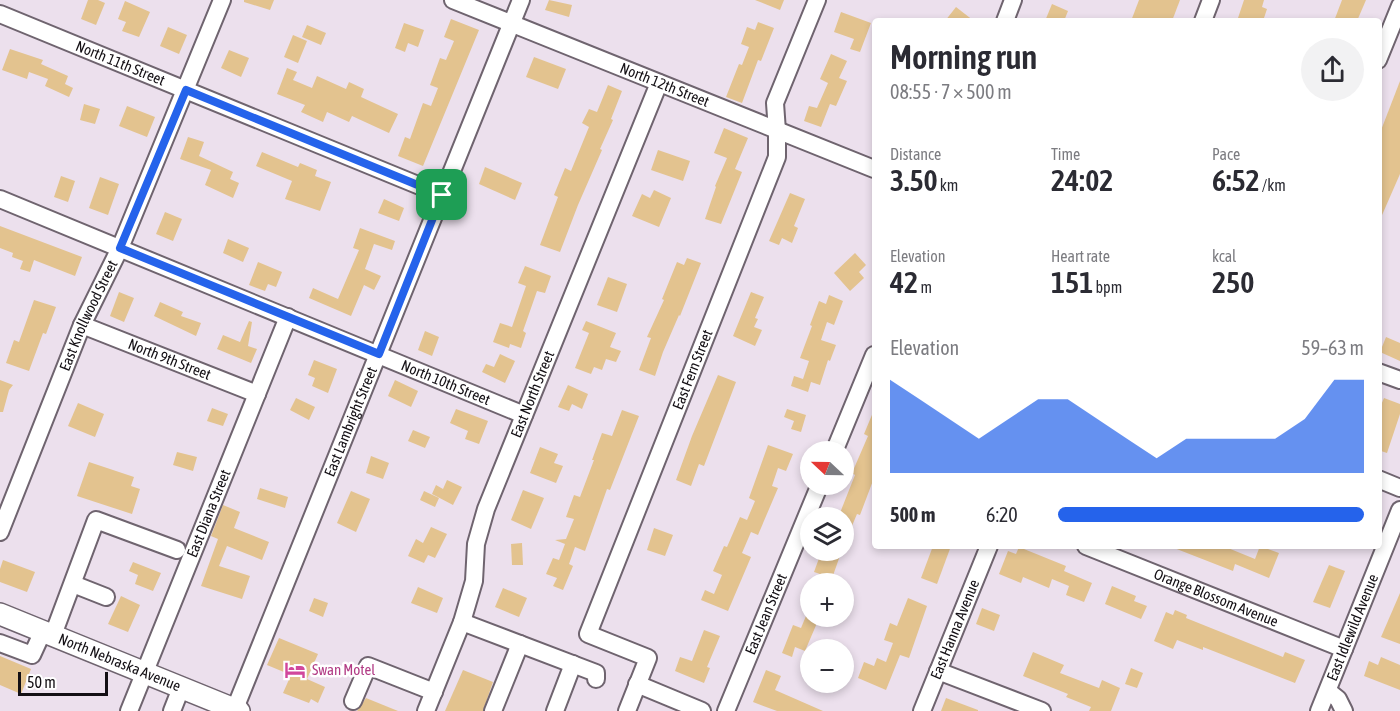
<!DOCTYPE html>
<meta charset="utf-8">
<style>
:root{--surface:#fff;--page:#f2f2f3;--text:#2b2b33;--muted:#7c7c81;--accent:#2563eb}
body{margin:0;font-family:"Asap Condensed",sans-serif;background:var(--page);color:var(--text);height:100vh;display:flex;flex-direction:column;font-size:22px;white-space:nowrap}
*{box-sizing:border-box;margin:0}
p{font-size:20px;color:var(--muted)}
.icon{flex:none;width:33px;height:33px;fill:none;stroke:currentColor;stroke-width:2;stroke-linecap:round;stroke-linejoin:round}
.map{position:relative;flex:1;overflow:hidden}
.details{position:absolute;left:872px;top:18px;width:510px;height:531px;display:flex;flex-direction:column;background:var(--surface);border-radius:6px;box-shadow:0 3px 9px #0003}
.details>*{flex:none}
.needle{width:39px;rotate:292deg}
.fabs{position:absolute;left:800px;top:441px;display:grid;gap:12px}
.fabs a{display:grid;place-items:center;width:54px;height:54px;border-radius:50%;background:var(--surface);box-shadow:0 3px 9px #0003;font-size:30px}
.scale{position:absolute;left:18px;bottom:15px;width:90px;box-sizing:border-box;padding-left:6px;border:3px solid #130f14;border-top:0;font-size:16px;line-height:21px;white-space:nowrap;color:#130f14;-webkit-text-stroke:4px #fff;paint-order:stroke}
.pin{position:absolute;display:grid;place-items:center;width:51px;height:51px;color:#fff;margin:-26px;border-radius:12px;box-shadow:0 3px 9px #0006}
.round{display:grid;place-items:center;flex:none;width:63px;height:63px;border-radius:32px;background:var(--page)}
.summary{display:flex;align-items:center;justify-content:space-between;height:102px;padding:0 18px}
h1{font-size:33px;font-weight:600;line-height:45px}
.figures{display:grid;grid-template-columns:repeat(3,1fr);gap:9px;height:102px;padding:6px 18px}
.figures div{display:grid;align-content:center}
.figures b{font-size:30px;font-weight:600}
.figures small{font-size:16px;font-weight:400}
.figures p{font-size:16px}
.chart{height:168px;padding:12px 18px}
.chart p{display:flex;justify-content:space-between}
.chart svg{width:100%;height:108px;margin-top:6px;fill:var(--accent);opacity:.7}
ul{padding:0 18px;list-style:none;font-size:20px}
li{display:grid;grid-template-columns:96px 72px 1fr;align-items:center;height:45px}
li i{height:15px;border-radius:8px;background:var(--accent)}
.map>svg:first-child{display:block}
.building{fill:#e3c38f}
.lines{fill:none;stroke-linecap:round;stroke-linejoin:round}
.minor-casing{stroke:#6f646f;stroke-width:20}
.major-casing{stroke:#6f646f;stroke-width:24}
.minor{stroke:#fff;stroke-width:16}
.major{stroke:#fff;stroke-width:21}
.route-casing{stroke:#fff;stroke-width:12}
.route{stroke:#2563eb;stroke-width:8}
.labels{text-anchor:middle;stroke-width:5;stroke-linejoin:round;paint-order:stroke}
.street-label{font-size:15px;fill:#130f14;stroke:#fff}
.hotel-label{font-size:15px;fill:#b23c85;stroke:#fff;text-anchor:start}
</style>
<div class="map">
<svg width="1400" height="711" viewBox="0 0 1400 711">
<rect width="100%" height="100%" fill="#ece0ed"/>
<g class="building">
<polygon points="88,0 98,0 105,3 96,25 81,19"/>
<polygon points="244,0 274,0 270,10 244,2"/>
<polygon points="549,0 572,5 569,17 545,10"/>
<polygon points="755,0 784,0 780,10"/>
<polygon points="1139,0 1180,0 1172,21 1131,21"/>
<polygon points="1244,0 1264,0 1262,7 1267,9 1263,21 1247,21 1238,18"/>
<polygon points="1342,0 1366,0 1357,21 1334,21"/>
<polygon points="125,1 150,12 139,37 122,31 126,22 118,19"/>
<polygon points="1052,4 1068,11 1064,21 1045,21"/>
<polygon points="956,7 974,21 945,21"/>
<polygon points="841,12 871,23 860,52 850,49 854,39 834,32"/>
<polygon points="451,19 479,30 423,166 398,156 405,137 410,139 423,103 431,106 438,88 430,85 440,58 446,60 454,41 444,37"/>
<polygon points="758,22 774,28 761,61 758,60 742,103 726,97 739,64 742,65 749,47 741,44 747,27 755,30"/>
<polygon points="404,23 424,30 418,47 408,43 405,52 395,48"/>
<polygon points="307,25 326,33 321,45 302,37"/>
<polygon points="168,27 187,35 179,54 160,46"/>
<polygon points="293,35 307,41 298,63 284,57"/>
<polygon points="10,49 43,60 41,64 68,76 65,84 73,88 69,97 45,86 48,79 29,72 27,79 2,70"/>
<polygon points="229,50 249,58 241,77 221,68"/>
<polygon points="831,54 847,61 839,78 847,81 836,106 830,104 821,127 804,121 809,106 817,108 828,83 820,79"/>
<polygon points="534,57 566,69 558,89 526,77"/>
<polygon points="287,68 297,72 293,80 312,88 317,76 346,89 349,82 364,89 361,97 398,114 389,133 352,116 349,122 327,112 323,122 301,112 305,105 277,94"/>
<polygon points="1400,81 1400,174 1379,222 1378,138"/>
<polygon points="608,85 622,91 611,119 613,120 600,149 602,150 578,205 560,252 540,245 558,197 554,195 565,168 571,171 589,127 582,123 589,109 597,112"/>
<polygon points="84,104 100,109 95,124 80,120"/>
<polygon points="127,106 155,117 147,137 119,126"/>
<polygon points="724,128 748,138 735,169 742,172 721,224 705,219 716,187 715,186 727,158 714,153"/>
<polygon points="188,137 204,142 199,156 233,172 230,179 239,183 233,198 205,185 211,170 180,159"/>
<polygon points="658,150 690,161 683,181 651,170"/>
<polygon points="262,152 298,167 300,163 317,170 315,176 331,182 320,211 285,199 292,181 256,166"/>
<polygon points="485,167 522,183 515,200 479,184"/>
<polygon points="61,176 75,181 68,202 54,197"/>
<polygon points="100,177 119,184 108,215 89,208"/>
<polygon points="654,190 671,198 659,227 632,216 642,194 650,198"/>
<polygon points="790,193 805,199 794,226 798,228 792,243 782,238 779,245 769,241"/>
<polygon points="384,199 404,208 399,221 378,213"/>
<polygon points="165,212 182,219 173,241 156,234"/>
<polygon points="0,226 82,257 75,276 34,260 30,272 20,269 23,261 12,257 13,253 0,248"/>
<polygon points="360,228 395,241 392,250 374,244 365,269 381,276 374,290 364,285 351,316 309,298 313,288 338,299 359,250 353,248"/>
<polygon points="228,239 249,248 243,262 223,253"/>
<polygon points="855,253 866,265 859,272 864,278 850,291 834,273"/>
<polygon points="687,258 701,263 680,316 679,315 663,352 655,376 639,370 651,338 647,337 664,300 662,299 677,262 684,265"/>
<polygon points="258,262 282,272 276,287 268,284 265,291 249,285"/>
<polygon points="525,266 551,276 545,293 537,291 523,331 526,333 521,348 510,344 509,348 493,342 500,323 512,327 526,286 518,283"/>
<polygon points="608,277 627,284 617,312 597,305"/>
<polygon points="119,292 134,298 124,322 110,316"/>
<polygon points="751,292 764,297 755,318 758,319 754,327 762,330 755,346 733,336"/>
<polygon points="829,295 843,301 834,325 827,322 821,340 836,345 830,361 828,360 820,385 811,382 808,392 791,386 794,376 803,379 809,361 800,358 812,326 810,325 819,301 826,304"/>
<polygon points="34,300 56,307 46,334 43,333 29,371 6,363 14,340 19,342"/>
<polygon points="160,302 183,312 181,316 201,323 196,336 154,316"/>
<polygon points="249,321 252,322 248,346 257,349 251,363 217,349 223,335 240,342"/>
<polygon points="586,321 616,333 610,347 621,351 616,362 606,359 602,370 594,367 591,374 575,368 589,333 582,330"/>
<polygon points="425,331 439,337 432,356 418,350"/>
<polygon points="1386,337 1400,343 1400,361 1380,352"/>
<polygon points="500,354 515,361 505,383 482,372 486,364 494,367"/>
<polygon points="314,360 337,369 328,393 312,386 315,378 308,375"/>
<polygon points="718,375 736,382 704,466 699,464 691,486 676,480 692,436"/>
<polygon points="0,380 13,385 9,390 3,412 0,412"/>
<polygon points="395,380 418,391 411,407 388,396"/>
<polygon points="568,385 588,394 582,409 572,404 569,411 558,407"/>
<polygon points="296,398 315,407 309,420 290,410"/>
<polygon points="1384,398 1400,404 1400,414 1387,453 1378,450 1378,412"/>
<polygon points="78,403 104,414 95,437 68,426"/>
<polygon points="212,408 228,414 223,426 207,421"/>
<polygon points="456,409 488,421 479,444 465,439 468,431 450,423"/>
<polygon points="787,409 806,415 801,432 791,429 794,421 784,417"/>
<polygon points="622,410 639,416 610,490 607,489 585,551 575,547 569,564 573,566 563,590 553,586 557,578 546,574 553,558 559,560 565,544 555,540 566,539 574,519 566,517 574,495 580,497 594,460 592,460 602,433 612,436"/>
<polygon points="874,410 874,478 860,515 857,514 843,547 843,518 838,518 855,475 852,473 868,436 864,434"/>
<polygon points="413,430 430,437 425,448 408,441"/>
<polygon points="768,445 793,454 786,471 778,468 772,486 778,488 758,535 751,532 742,553 751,557 728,611 701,600 705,590 714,594 722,575 713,571 724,546 727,547 740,517 747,520 755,501 749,498"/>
<polygon points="540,447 558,454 554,463 563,466 556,483 530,473"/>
<polygon points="177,452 197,457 193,471 173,465"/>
<polygon points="371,456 389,463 383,479 366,473"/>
<polygon points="89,462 134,477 131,486 140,489 132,514 77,496"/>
<polygon points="447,480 462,487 453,505 432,494 436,485 443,489"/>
<polygon points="260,488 288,497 285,508 257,499"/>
<polygon points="523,490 544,498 531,529 511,520"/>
<polygon points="351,491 370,499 356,532 337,523"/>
<polygon points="424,491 439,498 435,507 420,500"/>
<polygon points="223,505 240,512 234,528 269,542 262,560 227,546 219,566 250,576 242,599 201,586 218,539 211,536"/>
<polygon points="431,527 447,534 435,558 428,555 424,563 408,556 416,539 423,543"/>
<polygon points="654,528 673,535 665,556 647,550"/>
<polygon points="522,543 523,565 512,565 511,544"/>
<polygon points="933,546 951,546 937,584 921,578"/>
<polygon points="1169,546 1223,546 1255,559 1260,546 1279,553 1269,578 1235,564 1233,571"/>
<polygon points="1019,547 1066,566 1064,571 1092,583 1084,602 1066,595 1069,586 1052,579 1049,588 1023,577 1021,583 999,574 1008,551 1016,554"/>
<polygon points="822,550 842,550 830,584 819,584 823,575 814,572"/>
<polygon points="3,560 35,572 27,592 0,582 0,569"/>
<polygon points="133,562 161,573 153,591 135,584 138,575 129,571"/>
<polygon points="1329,565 1345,571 1330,608 1313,602"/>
<polygon points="1112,586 1136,596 1134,601 1147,606 1141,619 1105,604"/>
<polygon points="418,587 443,598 437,613 411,603"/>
<polygon points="503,588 527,598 519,617 495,607"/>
<polygon points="1400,593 1400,644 1381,637"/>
<polygon points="121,596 140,605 128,632 108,624"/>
<polygon points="314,598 328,603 323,617 309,611"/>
<polygon points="908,598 927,606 909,658 900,655 886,690 858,678 864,662 874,666 877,658 886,662 893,643 884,640 890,623 897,626"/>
<polygon points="982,608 1000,615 994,631 976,624"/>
<polygon points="1175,610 1187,615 1186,618 1283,657 1285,652 1305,660 1295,683 1203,647 1203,650 1177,640 1173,649 1154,641 1166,612 1173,615"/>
<polygon points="806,616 820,616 805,651 795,647 792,657 782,653 793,625 801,628"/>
<polygon points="704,630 720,636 707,667 710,668 704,683 675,671 680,657 692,661"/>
<polygon points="279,638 318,654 307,679 325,687 318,703 311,699 309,703 283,693 291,675 267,665"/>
<polygon points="1033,652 1064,665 1060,673 1099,688 1102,680 1120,688 1111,711 1089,711 1091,707 1066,697 1068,694 1023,676"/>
<polygon points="0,656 31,669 21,694 0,685"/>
<polygon points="1381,657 1400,665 1400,690 1364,676 1369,661 1378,665"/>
<polygon points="1131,668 1143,673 1137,688 1125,684"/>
<polygon points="463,670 493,682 483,711 445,711"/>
<polygon points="766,670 781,676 775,690 823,711 777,711 753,702"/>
<polygon points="366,698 398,711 357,711"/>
<polygon points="946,698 978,710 978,711 941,711"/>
</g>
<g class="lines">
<g class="minor-casing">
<g id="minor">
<path id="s1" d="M453 0 874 169"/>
<path id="s2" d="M0 14 442 195"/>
<polyline points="1005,21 1013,0"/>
<polyline points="1203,21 1211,0"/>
<polyline points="1378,60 1400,6"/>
<path id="s3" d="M0 199 524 415"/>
<path id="s4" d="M82 325 257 394"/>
<polyline points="1378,372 1400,380"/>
<polyline points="834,452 874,355"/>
<polyline points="1378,479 1400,488"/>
<path id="s5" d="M0 532 82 325 120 248 222 0"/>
<path id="s6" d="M1086 546 1344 649"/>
<polyline points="73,584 106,597"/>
<polyline points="462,622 596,673 596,679"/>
<polyline points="53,635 96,520 177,550"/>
<polyline points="0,643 32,655 43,631"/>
<polyline points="938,671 1042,711"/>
<polyline points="637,684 702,711"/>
<polyline points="1328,691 1338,699 1344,711"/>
<polyline points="353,701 368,666 434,692"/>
<path id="s7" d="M129 711 288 317"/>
<polyline points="172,711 181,688"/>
<path id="s8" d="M234 711 521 0"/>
<path id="s9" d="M426 711 462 622 474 581 476 544 486 509 659 83"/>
<polyline points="493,711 520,644"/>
<polyline points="555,711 573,664"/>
<path id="s10" d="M627 711 648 658 588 634 777 157V131L775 103 817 0"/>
<path id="s11" d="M726 711 820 484"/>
<path id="s12" d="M922 711 989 546"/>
<path id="s13" d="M1319 711 1400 510"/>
</g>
</g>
<g class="major-casing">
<g id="major">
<path id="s14" d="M0 614 239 711"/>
</g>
</g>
<use href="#minor" class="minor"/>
<use href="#major" class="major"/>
</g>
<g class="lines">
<g class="route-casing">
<polygon id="route" points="186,90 442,195 379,354 120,248"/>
</g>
<use href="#route" class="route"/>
</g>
<defs>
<g id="hotel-bare" transform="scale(1.62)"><path d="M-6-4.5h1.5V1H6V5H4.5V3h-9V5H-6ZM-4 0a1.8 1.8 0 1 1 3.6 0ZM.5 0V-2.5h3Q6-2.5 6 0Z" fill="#d1479c" stroke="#fff" stroke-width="2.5" paint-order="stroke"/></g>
</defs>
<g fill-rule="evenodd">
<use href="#hotel-bare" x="295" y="670"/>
</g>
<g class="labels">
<g class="street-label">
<text dy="5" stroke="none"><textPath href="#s2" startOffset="130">North 11th Street</textPath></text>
<text dy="5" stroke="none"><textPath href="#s1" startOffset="228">North 12th Street</textPath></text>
<text dy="5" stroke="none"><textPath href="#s5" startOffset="234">East Knollwood Street</textPath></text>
<text dy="5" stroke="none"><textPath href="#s4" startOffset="94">North 9th Street</textPath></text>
<text dy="5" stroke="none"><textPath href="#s10" startOffset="406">East Fern Street</textPath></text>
<text dy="5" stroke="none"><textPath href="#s3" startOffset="482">North 10th Street</textPath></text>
<text dy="5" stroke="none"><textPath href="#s9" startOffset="336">East North Street</textPath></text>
<text dy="5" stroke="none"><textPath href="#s8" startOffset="312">East Lambright Street</textPath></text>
<text dy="5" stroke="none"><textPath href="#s7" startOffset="213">East Diana Street</textPath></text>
<text dy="5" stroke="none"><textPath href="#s6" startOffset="140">Orange Blossom Avenue</textPath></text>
<text dy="5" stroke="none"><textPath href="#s11" startOffset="105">East Jean Street</textPath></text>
<text dy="5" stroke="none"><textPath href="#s13" startOffset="90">East Idlewild Avenue</textPath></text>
<text dy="5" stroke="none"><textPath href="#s12" startOffset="88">East Hanna Avenue</textPath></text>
<text dy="5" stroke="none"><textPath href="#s14" startOffset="129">North Nebraska Avenue</textPath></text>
</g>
<g class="hotel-label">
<text x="312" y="675">Swan Motel</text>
</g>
</g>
</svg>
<div class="fabs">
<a><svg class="needle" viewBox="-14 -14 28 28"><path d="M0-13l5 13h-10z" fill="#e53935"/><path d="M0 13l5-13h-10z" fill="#7c7c81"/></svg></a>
<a><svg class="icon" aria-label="layers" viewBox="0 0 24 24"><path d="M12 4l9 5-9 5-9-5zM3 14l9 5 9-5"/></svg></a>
<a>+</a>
<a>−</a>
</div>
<div class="scale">50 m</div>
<div class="pin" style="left:442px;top:195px;background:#1e9e55"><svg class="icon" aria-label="arrive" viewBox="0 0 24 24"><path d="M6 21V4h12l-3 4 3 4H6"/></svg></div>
<section class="details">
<div class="summary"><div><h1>Morning run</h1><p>08:55 · 7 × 500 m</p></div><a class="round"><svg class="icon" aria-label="share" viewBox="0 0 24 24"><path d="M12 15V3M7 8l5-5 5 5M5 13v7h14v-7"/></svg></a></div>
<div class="figures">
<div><p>Distance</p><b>3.50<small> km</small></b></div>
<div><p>Time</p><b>24:02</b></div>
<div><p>Pace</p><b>6:52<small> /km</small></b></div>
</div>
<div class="figures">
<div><p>Elevation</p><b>42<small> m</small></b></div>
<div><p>Heart rate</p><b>151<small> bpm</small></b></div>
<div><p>kcal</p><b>250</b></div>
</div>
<div class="chart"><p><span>Elevation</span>59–63 m</p>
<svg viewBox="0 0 160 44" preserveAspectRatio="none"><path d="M0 44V6L10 14L20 22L30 30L40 22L50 14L60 14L70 22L80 30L90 38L100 30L110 30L120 30L130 30L140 22L150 6L160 6V44z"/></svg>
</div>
<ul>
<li><b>500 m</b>6:20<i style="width:100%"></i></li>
</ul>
</section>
</div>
